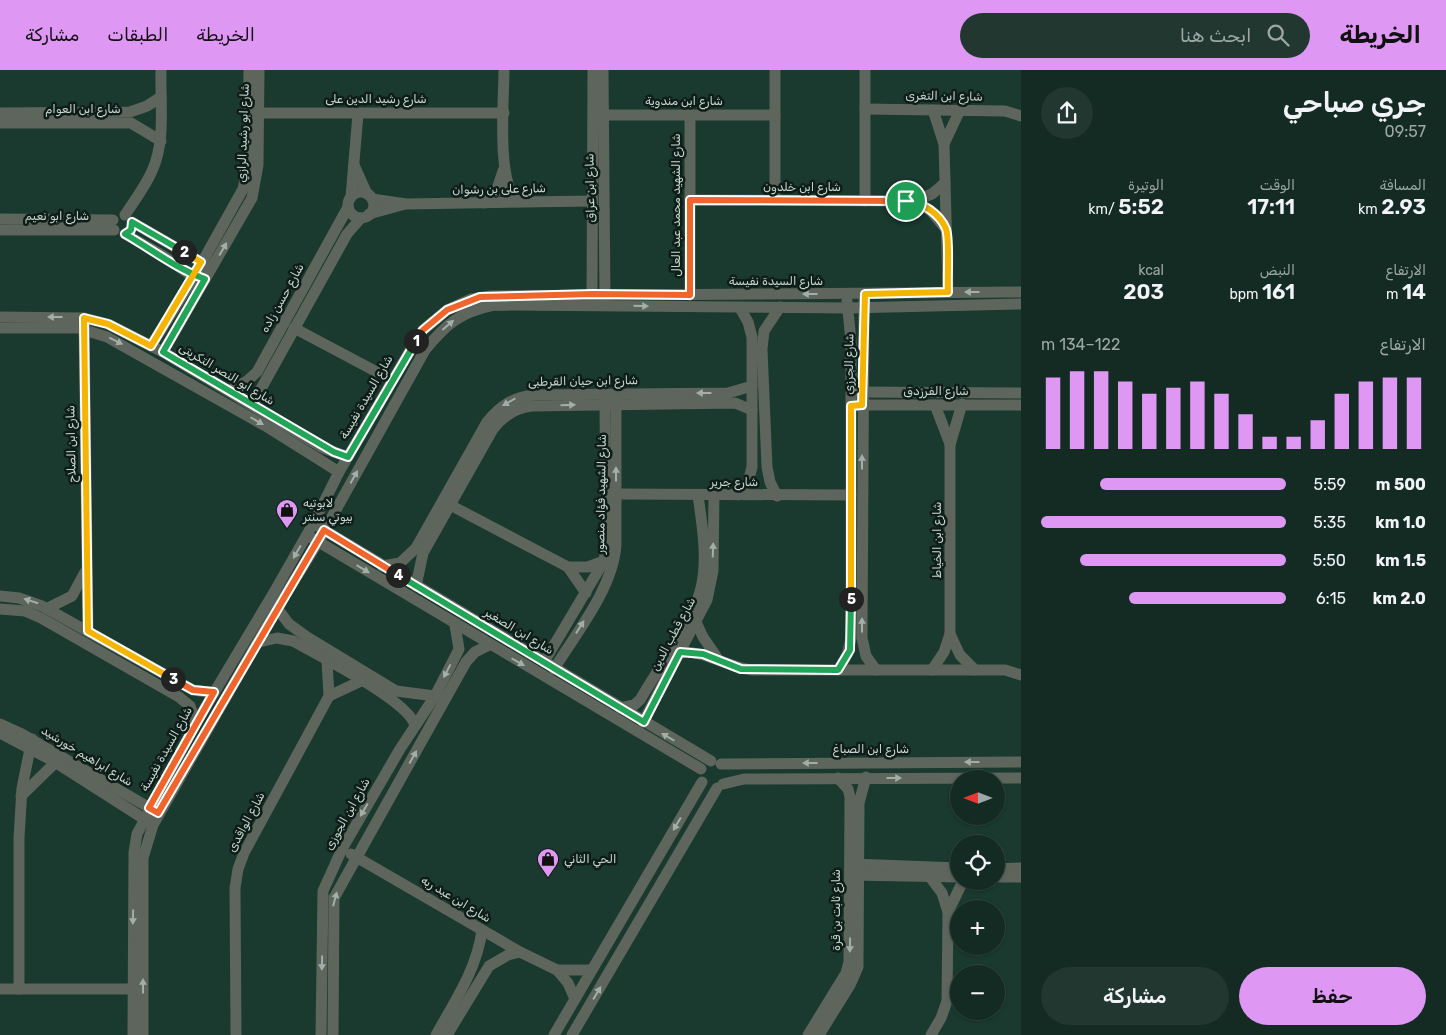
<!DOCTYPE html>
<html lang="ar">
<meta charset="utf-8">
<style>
:root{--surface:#142b23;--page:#213730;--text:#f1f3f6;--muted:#9da7a6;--line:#334741;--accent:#de98f3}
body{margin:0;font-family:Rubik,Cairo,sans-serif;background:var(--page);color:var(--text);direction:rtl;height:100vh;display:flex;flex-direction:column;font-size:19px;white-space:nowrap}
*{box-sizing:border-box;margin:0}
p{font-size:16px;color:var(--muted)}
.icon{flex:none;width:28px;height:28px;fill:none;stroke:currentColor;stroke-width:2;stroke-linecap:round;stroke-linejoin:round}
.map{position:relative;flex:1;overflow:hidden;direction:ltr}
.side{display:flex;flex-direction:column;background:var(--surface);width:425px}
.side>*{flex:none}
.needle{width:32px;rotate:270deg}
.buttons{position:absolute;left:950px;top:700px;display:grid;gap:10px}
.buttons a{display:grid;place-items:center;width:55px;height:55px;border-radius:50%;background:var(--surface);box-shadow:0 1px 4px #0004,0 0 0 1px var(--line);font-size:25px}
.pin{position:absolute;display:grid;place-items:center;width:42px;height:42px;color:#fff;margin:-21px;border:2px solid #fff;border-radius:50%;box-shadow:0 1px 5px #0007}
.km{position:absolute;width:25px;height:25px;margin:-12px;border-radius:50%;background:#222;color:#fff;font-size:14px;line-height:25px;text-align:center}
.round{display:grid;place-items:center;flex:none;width:52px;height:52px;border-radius:26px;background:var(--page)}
.headline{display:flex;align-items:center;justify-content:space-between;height:85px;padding:0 20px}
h1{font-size:28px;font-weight:600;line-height:38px}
.stats{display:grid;grid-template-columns:repeat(3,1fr);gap:8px;height:85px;padding:5px 20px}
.stats div{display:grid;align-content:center}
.stats b{font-size:21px;font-weight:600}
.stats small{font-size:14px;font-weight:400}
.stats p{font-size:14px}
.chart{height:140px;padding:10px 20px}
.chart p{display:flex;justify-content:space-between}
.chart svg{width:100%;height:90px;margin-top:5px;stroke:var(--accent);stroke-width:6}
.action{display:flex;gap:10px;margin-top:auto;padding:10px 20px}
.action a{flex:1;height:58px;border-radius:30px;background:var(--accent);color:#111;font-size:20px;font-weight:600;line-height:58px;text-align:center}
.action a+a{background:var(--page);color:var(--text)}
ul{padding:0 20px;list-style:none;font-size:16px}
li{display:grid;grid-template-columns:80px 60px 1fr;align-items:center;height:38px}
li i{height:12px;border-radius:6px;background:var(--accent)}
header{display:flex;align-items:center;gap:30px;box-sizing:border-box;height:70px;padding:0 25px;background:var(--accent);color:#111}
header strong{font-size:24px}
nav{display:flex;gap:28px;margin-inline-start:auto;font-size:18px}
.search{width:350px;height:45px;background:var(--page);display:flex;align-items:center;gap:12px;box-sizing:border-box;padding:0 18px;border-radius:28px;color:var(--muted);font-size:19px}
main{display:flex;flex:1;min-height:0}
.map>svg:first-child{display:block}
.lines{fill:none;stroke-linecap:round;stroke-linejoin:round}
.minor{stroke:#5d655c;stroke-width:11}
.oneway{fill:#a1afa8}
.split-1-casing{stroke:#fff;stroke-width:10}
.split-2-casing{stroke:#fff;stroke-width:10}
.split-3-casing{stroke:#fff;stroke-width:10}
.split-4-casing{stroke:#fff;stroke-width:10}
.split-5-casing{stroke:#fff;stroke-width:10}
.split-6-casing{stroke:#fff;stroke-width:10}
.split-1{stroke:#f0652b;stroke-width:6}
.split-2{stroke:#22a559;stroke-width:6}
.split-3{stroke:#f5b400;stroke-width:6}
.split-4{stroke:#f0652b;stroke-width:6}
.split-5{stroke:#22a559;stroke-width:6}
.split-6{stroke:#f5b400;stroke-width:6}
.labels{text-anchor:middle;stroke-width:5;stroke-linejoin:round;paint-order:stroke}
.street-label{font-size:12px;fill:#c6d7d1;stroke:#0f1d18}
.poi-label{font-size:12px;fill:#c6d7d1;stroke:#0f1d18;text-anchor:start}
</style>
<header>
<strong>الخريطة</strong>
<div class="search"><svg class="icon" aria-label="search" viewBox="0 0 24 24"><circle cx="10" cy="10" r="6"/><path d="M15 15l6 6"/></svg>ابحث هنا</div>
<nav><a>الخريطة</a><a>الطبقات</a><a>مشاركة</a></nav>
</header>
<main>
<section class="side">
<div class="headline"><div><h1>جري صباحي</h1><p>09:57</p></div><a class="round"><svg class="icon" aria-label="share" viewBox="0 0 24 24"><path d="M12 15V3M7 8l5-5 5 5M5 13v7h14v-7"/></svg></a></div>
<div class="stats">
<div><p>المسافة</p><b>2.93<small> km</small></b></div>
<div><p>الوقت</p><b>17:11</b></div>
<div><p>الوتيرة</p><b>5:52<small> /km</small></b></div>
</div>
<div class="stats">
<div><p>الارتفاع</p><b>14<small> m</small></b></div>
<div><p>النبض</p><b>161<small> bpm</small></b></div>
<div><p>kcal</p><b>203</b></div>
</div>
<div class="chart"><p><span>الارتفاع</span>122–134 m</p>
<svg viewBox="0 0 160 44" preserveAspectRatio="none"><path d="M5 44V9M15 44V6M25 44V6M35 44V11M45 44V17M55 44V14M65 44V11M75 44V17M85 44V27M95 44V38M105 44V38M115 44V30M125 44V17M135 44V11M145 44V9M155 44V9"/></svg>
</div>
<ul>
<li><b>500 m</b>5:59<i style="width:76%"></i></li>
<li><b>1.0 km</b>5:35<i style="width:100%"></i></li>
<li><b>1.5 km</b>5:50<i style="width:84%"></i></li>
<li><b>2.0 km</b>6:15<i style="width:64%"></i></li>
</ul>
<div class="action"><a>حفظ</a><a>مشاركة</a></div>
</section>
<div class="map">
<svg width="1021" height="965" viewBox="0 0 1021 965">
<rect width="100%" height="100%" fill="#1a392f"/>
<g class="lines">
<g class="minor">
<path d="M504 0C504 30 496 113 518 132"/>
<polyline points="603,0 605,231"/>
<polyline points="865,39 1005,41 1021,46"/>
<polyline points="933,40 944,74 948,222"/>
<polyline points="0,43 130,42 147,36 161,27"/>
<polyline points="253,43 504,43"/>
<polyline points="597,45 775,45"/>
<polyline points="0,53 131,53 161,71"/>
<polyline points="944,74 960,40"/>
<polyline points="354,95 367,124"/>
<circle cx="361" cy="135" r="13"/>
<polyline points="351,127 358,44"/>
<polyline points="372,129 406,134 592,131"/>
<polyline points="690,130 913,131 932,124 945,113"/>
<polyline points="775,130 775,0"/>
<polyline points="865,131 865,0"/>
<polyline points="913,131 931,141 945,158"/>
<polyline points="484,133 496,122 503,101"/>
<polyline points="369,144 405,134"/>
<path d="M125 145C134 131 145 117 152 101 166 71 160 33 161 0"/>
<polyline points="0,149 113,150"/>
<polyline points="132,152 206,195"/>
<polyline points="0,160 114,160"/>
<polyline points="125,164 162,185 189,204 201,208"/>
<polyline points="690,225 690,45"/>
<polyline points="864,230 862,568 866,586 876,600"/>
<polyline points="592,231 593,0"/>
<polyline points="0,247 84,248 108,254 163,282 323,378 348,387"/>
<polyline points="84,252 88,561"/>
<polyline points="0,258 78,258 107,267 269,358 339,402"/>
<polyline points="294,258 392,310"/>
<polyline points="151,276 195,205 243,119 248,95 249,0"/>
<polyline points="163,282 252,128 258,95 259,0"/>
<polyline points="229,321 247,311 257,302 348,137"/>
<polyline points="855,322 1021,323"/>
<polyline points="252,335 347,164 361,148"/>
<polyline points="856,335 1021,335"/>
<polyline points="935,335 950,374"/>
<polyline points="616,424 851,425"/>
<polyline points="738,425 748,412 752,397 752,267 748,252 740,238"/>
<polyline points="777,426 770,412 767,397 762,279 764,261 780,237"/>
<polyline points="450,435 568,497 586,523"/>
<polyline points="319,457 711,691"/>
<polyline points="312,468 701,699"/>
<path d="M382 496 400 493 416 478 487 352C500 336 513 327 534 325L728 323 752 316"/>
<polyline points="568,497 588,497 604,491"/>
<path d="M416 516 423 483 493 359C504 345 516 337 533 336L735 333 752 340"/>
<polyline points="0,526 19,528 42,536 193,620 214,623"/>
<polyline points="48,538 72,526 85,502"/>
<polyline points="277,538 289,554 307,567 396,621 435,626"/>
<polyline points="0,539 25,541 41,548 179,627 190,636 196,653"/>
<polyline points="696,552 703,567 718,589"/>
<polyline points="950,564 960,585 975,600"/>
<path d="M259 572 277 568 293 571C319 586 407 630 415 655"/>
<path d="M680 582C708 581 725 597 752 600H1005L1021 605"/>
<polyline points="544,592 604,491 606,477 605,328"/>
<path d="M554 599C577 562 613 518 616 475V329"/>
<polyline points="838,600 847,585 851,568 851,271 847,231"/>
<polyline points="932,600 944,582 950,564 950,375 962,334"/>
<polyline points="329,626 361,611"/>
<path d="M620 638 634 635 640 630C657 600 694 549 701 518 708 488 702 455 698 425"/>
<polyline points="643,652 707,530 713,501 714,425"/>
<polyline points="0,654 22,664 155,741"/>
<polyline points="0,663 55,692 149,752"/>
<polyline points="721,694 1021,692"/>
<polyline points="723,714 744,709 1021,708"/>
<polyline points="21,726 59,689"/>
<polyline points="351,784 520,882 557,900 568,913 575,929"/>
<polyline points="853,794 959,798"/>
<polyline points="996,799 1021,798"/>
<polyline points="851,805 959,807"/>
<polyline points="930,807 942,823 948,842 947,931 941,948 931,965"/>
<polyline points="996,807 1021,807"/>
<polyline points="948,842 963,811"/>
<polyline points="557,900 591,900"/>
<polyline points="0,919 133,919"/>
<polyline points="19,919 19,768 22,718 32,669"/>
<polyline points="133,965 134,782 137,764 196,653 273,524 313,454 339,402 418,267 423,260 447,240 471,229 491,226 1021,222"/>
<path d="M143 965V788L153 755 277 538 318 472 425 280C446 254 460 242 494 235L848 238 1021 234"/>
<polyline points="236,965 235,818 238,799 244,783 329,626 327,591"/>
<polyline points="321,965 323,821 342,779 400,679 435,626 455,587 459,579 455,555"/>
<polyline points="333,965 334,828 466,592 475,582 489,575"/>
<path d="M436 965C455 931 477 899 482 860"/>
<polyline points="447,965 489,896 508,885 520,882"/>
<polyline points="554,965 702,712"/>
<polyline points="572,965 717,718"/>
<polyline points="808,965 846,903 849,892 850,727 848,719 838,708"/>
<polyline points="819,965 850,915 858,897 859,733 866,707"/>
</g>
</g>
<defs><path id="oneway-solid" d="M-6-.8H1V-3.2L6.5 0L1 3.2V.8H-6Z" transform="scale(1.25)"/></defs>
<g class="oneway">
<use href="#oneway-solid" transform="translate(223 179) rotate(-60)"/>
<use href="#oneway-solid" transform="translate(972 222) rotate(180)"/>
<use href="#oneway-solid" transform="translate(810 224) rotate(180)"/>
<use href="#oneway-solid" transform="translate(641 236) rotate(1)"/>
<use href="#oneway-solid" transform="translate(55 247) rotate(-180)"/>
<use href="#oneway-solid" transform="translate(448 255) rotate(-41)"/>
<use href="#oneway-solid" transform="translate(116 271) rotate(26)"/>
<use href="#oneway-solid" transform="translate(704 323) rotate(180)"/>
<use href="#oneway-solid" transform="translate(509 332) rotate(150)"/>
<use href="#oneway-solid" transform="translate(568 335) rotate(-1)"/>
<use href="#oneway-solid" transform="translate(257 351) rotate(30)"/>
<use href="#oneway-solid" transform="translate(862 392) rotate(-90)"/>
<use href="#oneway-solid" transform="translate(616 404) rotate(-90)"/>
<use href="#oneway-solid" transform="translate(354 407) rotate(-61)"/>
<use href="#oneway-solid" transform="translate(713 480) rotate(-88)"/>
<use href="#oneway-solid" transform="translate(297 482) rotate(120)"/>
<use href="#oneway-solid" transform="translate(363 499) rotate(31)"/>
<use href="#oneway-solid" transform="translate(31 531) rotate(-162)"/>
<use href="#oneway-solid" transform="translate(862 555) rotate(-90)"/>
<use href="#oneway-solid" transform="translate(580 557) rotate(-58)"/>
<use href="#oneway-solid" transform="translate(518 592) rotate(30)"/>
<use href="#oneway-solid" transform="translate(447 601) rotate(118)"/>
<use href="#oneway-solid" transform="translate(668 667) rotate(-150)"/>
<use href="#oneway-solid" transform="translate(413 687) rotate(-61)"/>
<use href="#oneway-solid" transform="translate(972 692) rotate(180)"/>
<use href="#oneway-solid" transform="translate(810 693) rotate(180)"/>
<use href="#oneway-solid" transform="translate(894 708)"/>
<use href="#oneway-solid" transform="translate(364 740) rotate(120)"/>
<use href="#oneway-solid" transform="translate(677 754) rotate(121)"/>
<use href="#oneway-solid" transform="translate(335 829) rotate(-75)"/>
<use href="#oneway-solid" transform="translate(133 847) rotate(91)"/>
<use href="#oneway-solid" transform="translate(850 875) rotate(91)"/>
<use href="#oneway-solid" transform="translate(322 893) rotate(91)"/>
<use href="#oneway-solid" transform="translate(143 916) rotate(-90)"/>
<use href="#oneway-solid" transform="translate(597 923) rotate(-59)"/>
</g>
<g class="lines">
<g class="split-1-casing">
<polyline id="split-1" points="416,271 423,260 447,240 480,227 593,224 690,225 690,130 906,131"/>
</g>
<g class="split-2-casing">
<path id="split-2" d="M184 182 132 152 131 160 125 164C151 179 177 199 205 209L163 282 334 382 348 387 416 271"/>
</g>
<g class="split-3-casing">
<polyline id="split-3" points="173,609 88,561 84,248 108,254 151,276 201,192 184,182"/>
</g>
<g class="split-4-casing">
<polyline id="split-4" points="173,609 193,620 214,622 149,738 158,743 324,460 398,505"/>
</g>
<g class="split-5-casing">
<polyline id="split-5" points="398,505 644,652 680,582 703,584 741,599 838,600 850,580 851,529"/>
</g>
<g class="split-6-casing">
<path id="split-6" d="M851 529V336L862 335 865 224 948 222C947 208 950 170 946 159 940 144 921 131 906 131"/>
</g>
<use href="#split-1" class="split-1"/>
<use href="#split-2" class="split-2"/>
<use href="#split-3" class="split-3"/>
<use href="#split-4" class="split-4"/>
<use href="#split-5" class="split-5"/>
<use href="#split-6" class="split-6"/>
</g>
<defs>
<g id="shop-pin" transform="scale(1.125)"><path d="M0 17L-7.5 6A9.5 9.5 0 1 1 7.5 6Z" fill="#de98f3" stroke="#0f1d18"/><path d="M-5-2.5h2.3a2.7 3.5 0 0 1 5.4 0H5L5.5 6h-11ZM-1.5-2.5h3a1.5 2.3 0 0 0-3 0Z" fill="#111"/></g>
</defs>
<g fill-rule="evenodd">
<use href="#shop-pin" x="287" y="440"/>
<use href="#shop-pin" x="548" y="789"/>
</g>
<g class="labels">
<g class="street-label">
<text transform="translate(944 26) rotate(1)" y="4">شارع ابن التغرى</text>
<text x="376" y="33">شارع رشيد الدين على</text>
<text x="684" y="35">شارع ابن مندوية</text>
<text x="83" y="43">شارع ابن العوام</text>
<text transform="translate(243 63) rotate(-88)" y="4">شارع ابو رشيد الرازي</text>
<text x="802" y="121">شارع ابن خلدون</text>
<text transform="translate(590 118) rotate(-91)" y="4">شارع ابن عراق</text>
<text transform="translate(499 119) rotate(-1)" y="4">شارع على بن رشوان</text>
<text transform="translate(676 135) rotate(-90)" y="4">شارع الشهيد محمد عبد العال</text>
<text x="57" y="150">شارع ابو نعيم</text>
<text x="776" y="215">شارع السيدة نفيسة</text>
<text transform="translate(282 228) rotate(-61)" y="4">شارع حسن زاده</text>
<text transform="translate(849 294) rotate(-89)" y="4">شارع الجرزي</text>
<text transform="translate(227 304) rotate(31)" y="4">شارع ابو النصر التكريتى</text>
<text transform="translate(583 311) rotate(-1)" y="4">شارع ابن حيان القرطبى</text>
<text x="936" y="325">شارع الفرزدق</text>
<text transform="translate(366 327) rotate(-60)" y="4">شارع السيدة نفيسة</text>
<text transform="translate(71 374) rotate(-91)" y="4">شارع ابن الصلاح</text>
<text x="734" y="416">شارع جرير</text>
<text transform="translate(601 424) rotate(-89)" y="4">شارع الشهيد فؤاد منصور</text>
<text transform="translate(937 470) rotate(-90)" y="4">شارع ابن الخياط</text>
<text transform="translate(519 561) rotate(31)" y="4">شارع ابن الصغير</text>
<text transform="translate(673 564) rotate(-62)" y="4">شارع قطب الدين</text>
<text transform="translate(166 679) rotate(-61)" y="4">شارع السيدة نفيسة</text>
<text x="871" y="683">شارع ابن الصباغ</text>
<text transform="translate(87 686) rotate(31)" y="4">شارع ابراهيم خورشيد</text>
<text transform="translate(347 744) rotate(-61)" y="4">شارع ابن الجوزى</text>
<text transform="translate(246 752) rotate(-62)" y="4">شارع الواقدى</text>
<text transform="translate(456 829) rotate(31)" y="4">شارع ابن عبد ربه</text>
<text transform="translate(836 840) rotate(-90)" y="4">شارع ثابت بن قرة</text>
</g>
<g class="poi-label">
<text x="303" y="437">لابوتيه<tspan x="303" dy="14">بيوتي سنتر</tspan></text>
<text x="564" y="793">الحي الثاني</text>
</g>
</g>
</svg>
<div class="buttons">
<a><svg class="needle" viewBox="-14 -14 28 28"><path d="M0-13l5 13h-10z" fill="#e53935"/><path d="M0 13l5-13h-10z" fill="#9da7a6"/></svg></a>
<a><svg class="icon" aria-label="locate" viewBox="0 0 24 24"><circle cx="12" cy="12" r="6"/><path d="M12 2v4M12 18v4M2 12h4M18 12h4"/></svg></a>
<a>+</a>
<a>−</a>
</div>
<div class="pin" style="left:906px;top:131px;background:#1e9e55"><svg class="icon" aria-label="arrive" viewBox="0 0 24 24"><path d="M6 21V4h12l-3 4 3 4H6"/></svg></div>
<b class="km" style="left:416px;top:271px">1</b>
<b class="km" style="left:184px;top:182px">2</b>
<b class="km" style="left:173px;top:609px">3</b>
<b class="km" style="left:398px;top:505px">4</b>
<b class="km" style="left:851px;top:529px">5</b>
</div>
</main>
